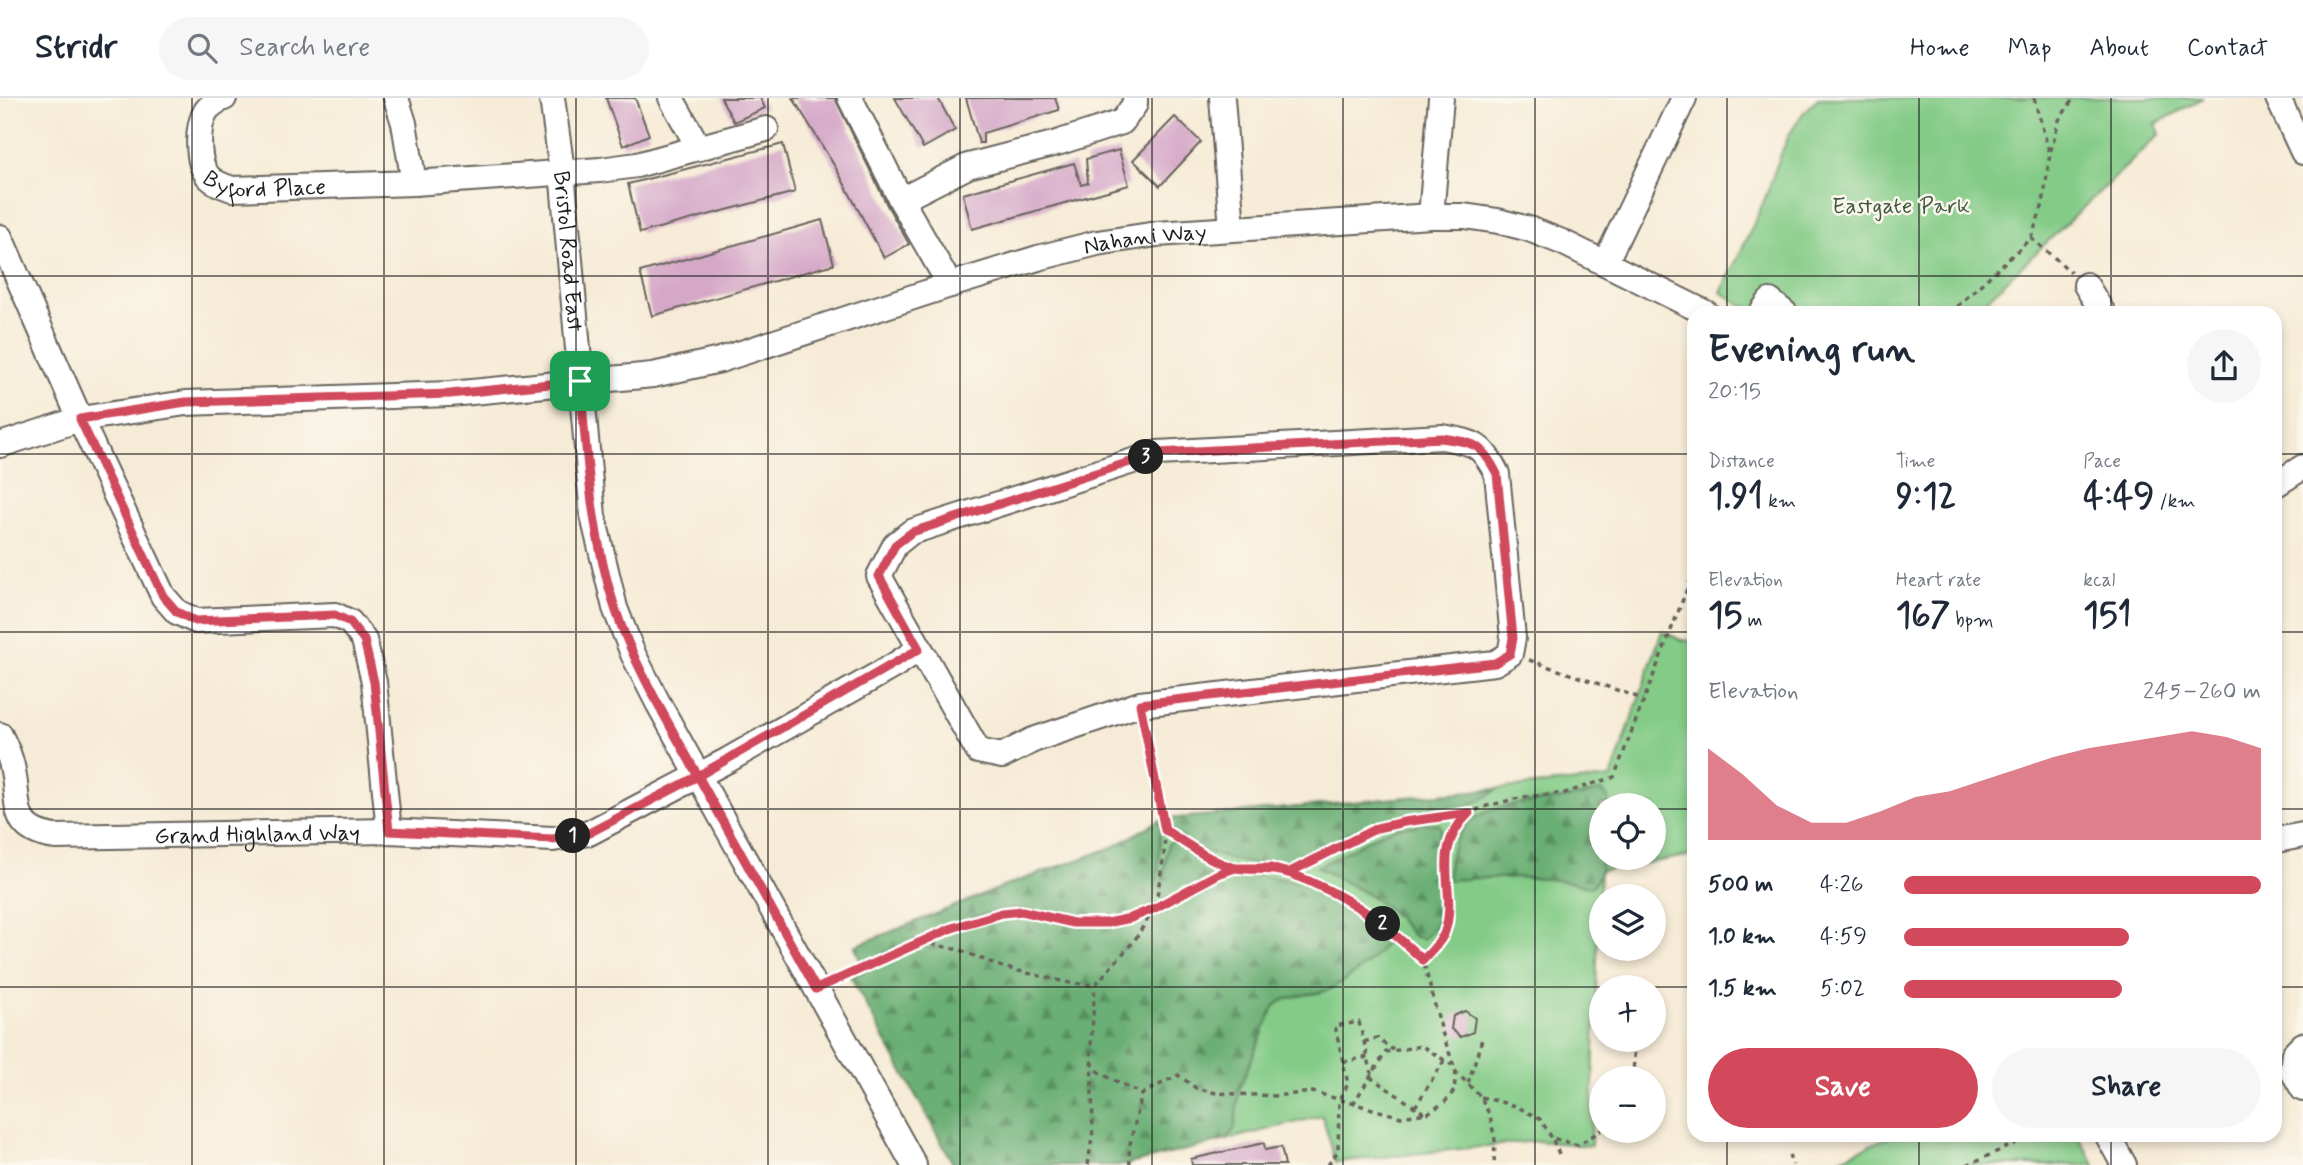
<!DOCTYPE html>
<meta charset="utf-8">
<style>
:root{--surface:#fff;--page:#f6f6f7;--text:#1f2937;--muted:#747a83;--line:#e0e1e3;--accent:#d1495b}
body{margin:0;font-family:Mynerve,sans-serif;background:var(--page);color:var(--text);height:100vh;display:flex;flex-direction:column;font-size:26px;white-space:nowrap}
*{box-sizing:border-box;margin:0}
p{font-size:23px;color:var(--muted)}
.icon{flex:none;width:38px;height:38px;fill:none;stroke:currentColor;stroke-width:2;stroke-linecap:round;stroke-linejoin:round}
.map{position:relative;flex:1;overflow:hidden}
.side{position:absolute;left:1687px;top:208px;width:595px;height:836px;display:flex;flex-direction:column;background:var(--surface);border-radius:21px;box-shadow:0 4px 10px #0003}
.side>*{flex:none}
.fabs{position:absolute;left:1589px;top:695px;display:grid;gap:14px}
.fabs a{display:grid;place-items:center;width:77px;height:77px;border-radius:50%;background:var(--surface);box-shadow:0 4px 10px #0003;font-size:35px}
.pin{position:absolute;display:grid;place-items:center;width:60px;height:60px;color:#fff;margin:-30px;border-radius:14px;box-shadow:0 4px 10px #0006}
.km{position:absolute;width:35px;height:35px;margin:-18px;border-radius:50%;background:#222;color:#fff;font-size:19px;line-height:35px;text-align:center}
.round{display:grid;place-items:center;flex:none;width:74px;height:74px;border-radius:37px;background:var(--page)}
.overview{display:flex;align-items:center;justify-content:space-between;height:119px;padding:0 21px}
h1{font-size:38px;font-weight:700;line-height:52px}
.stats{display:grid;grid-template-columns:repeat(3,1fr);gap:10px;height:119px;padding:7px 21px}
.stats div{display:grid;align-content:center}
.stats b{font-size:35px;font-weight:700}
.stats small{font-size:19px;font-weight:400}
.stats p{font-size:19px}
.chart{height:196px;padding:14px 21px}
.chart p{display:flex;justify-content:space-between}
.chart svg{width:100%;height:126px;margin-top:7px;fill:var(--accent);opacity:.7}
.primary-button{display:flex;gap:14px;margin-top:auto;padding:14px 21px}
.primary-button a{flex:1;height:80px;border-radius:42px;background:var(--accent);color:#fff;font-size:28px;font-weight:700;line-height:80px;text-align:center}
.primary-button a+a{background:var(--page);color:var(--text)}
ul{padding:0 21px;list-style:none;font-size:23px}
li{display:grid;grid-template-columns:112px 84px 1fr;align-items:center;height:52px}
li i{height:18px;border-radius:9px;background:var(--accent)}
header{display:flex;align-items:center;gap:42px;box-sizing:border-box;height:98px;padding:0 35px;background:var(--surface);border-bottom:2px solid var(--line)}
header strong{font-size:33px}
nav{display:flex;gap:38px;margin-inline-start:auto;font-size:24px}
.search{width:490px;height:63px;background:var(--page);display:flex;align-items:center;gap:18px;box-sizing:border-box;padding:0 24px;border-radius:38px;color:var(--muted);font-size:26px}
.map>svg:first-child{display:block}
.green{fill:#83cb87;stroke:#507452;stroke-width:2;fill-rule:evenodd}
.forest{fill:url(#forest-firs);stroke:#436648;stroke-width:2}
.building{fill:#d5a8c8}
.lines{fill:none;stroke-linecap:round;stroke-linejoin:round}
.minor-casing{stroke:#68645d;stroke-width:28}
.path{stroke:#68645d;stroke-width:3.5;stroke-dasharray:5 5;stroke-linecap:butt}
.minor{stroke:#fff;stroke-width:24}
.route-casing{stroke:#fff;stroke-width:14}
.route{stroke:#d1495b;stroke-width:9}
.grid{fill:none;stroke:#1c1c1c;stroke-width:2;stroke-opacity:0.55}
.labels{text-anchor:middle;stroke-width:5;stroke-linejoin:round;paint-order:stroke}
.street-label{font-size:23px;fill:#1c1c1c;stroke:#fbf7ec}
.park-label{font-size:23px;fill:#405941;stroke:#fbf7ec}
</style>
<header>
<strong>Stridr</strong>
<div class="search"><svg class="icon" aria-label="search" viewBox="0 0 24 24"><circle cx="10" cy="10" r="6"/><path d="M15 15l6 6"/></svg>Search here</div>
<nav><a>Home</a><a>Map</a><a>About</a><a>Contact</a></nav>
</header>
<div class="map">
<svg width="2303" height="1067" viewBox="0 0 2303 1067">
<defs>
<pattern id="forest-firs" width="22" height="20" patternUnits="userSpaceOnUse" patternTransform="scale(1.75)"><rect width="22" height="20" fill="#6aaf74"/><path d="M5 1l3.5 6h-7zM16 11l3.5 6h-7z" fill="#568e5e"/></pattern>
</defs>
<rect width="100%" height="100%" fill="#fbf7ec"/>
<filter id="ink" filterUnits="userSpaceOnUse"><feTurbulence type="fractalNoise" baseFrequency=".0143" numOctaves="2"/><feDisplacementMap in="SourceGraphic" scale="14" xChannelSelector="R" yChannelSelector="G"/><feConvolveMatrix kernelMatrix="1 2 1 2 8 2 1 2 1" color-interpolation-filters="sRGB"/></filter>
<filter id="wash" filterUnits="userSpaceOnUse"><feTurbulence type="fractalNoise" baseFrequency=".00686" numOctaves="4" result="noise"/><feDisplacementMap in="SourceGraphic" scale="28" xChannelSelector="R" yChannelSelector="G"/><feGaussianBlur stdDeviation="1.57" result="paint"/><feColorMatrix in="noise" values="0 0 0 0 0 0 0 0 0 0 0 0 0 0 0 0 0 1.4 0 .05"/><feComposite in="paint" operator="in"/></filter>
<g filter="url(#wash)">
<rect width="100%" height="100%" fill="#f6ebd6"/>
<g class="green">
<path d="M1818 0H2203L2156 26 2160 36 1973 215H1755L1721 194C1736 163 1752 132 1765 100 1779 64 1787 25 1818 0Z"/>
<path d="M1662 533 1681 542 1694 543V757L1600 773 1591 1048 1537 1043 1336 1064 1322 1018 1124 1067H954L847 870 861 865 855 848 1013 785 1089 758 1115 748 1160 722 1611 680ZM1601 707H1654V760H1601Z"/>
<polygon points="1890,1038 2078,1038 2095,1067 1826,1067"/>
</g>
<g class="forest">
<path d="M1498 691C1461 720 1419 713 1376 724 1350 731 1329 749 1304 759 1263 777 1195 759 1166 725L1167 721Z"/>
<path d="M1602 693 1608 699V707H1601C1601 728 1608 776 1591 789 1546 776 1494 779 1448 782 1448 702 1510 708 1570 700 1581 699 1591 694 1602 693Z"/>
<path d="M1160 722C1160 740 1161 792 1151 807 1139 825 1084 823 1065 819 1045 815 1021 808 1001 812 953 822 906 847 861 865L855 848 1013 785 1089 758 1115 748Z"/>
<path d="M1424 725 1439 726 1441 730C1440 739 1435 748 1435 757 1433 786 1452 820 1423 841L1413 838 1391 813 1369 797 1317 769 1381 735 1398 729Z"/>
<polygon points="1172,743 1179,744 1225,769 1165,801 1160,798 1168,746"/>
<path d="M1227 775C1277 779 1312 781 1356 811 1365 817 1379 824 1385 834 1395 851 1341 886 1328 892 1308 899 1288 894 1273 910L1239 991 1235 1030 1227 1042 1124 1067H954L851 880C894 859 952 823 998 817 1033 812 1065 830 1099 828 1146 824 1186 794 1227 775Z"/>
</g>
<g id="blocks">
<g class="building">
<polygon points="606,0 635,0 649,37 623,48"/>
<polygon points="721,0 760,0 765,10 734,24"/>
<polygon points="793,0 835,0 888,109 909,146 884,160 837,72"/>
<polygon points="895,0 938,0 955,32 923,50"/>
<polygon points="966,0 1055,0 1059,12 983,35 983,45 979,45"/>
<polygon points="1175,19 1201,44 1160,88 1133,62"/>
<polygon points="783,46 795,94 640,135 628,86"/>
<polygon points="1119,52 1129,87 972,131 963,96 1074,65 1081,87 1088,85 1086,61"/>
<polygon points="822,122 834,166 652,218 640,174"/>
<polygon points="1465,913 1475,920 1473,934 1461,939 1451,931 1453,918"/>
<polygon points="1264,1045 1265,1052 1281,1049 1285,1067 1192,1067 1191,1061"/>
</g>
</g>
</g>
<g filter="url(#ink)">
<use href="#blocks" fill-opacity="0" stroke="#68645d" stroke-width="2"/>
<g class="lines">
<g class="minor-casing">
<g id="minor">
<path id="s1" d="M224 0C217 3 211 6 206 13 197 27 196 64 208 78 214 85 223 88 232 91L414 85 600 72 637 67 766 31"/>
<polyline points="396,0 404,25 414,85"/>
<path id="s2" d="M552 0 562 73 593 418 615 510 633 556 658 605 914 1067"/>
<polyline points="671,0 699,50"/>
<polyline points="850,0 901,102 950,187"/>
<polyline points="1222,0 1232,131"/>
<polyline points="2278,0 2303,54"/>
<polyline points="901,102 968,68 1057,45 1122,24 1135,6 1135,0"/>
<polyline points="1431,118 1441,0"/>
<polyline points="0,139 80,321 163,498 177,514 196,523 335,517 350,524 364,542 374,584 389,733"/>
<polyline points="1605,165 1684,0"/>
<polyline points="2086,187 2103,215"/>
<polyline points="1761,215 1770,203 1785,215"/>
<path d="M1442 339C1475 345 1481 345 1497 376L1513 540 1510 556 1495 565 1140 606 1033 642 1002 658 978 653 879 478 895 447 911 434 1158 355Z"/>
<path id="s3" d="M0 347 80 321 186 305 450 296 653 277 720 262 950 187 1038 160 1097 145 1157 136 1431 118H1464L1498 123 1529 131 1562 144 1706 215"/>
<polyline points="2275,387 2303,369"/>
<path id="s4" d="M0 637C5 647 10 658 12 668 21 703 7 732 55 739L389 733 553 741 589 735 728 662 895 567 919 551"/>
<polyline points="2275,738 2282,741 2303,737"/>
<polyline points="2303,947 2294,956 2292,972 2303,991"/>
<polyline points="2108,1038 2124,1067"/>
</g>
</g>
<g class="path">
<polyline points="2034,0 2049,53"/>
<polyline points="2031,140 2071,174"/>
<polyline points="1950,215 2031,140 2043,106 2050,55 2059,22 2074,0"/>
<polyline points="1529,562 1643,601"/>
<polyline points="1166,733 1200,753 1235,770"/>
<polyline points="1288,775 1351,742 1377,730 1404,724 1469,715 1487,708 1523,699 1565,695 1614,679 1694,473"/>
<polyline points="922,844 960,852 1002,869 1070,885 1095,887 1134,843 1155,810 1164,756 1165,732 1144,625"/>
<path d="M1423 862C1431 854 1439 846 1444 836 1461 795 1426 756 1469 715"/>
<polyline points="833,883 977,821 1009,813 1022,813 1073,825 1107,825 1131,820 1155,810 1218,776 1235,770 1271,770 1322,789 1361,809 1423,862 1442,934 1456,974 1481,999 1490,1018 1495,1042 1494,1067"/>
<polyline points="1364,944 1377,940 1393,952"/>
<polyline points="1091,964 1100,975 1142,996 1178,977 1196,990 1216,995 1275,998 1313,994 1401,1019 1428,1015 1445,1004 1454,993 1456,974"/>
<polyline points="1343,964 1368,959"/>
<polyline points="1370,979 1424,1015"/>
<polyline points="1633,980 1635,942"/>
<polyline points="1468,985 1482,941"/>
<polyline points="1481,999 1516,1008 1540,1021 1552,1040"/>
<polyline points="1353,1006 1386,954 1422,948 1452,967"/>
<polyline points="1415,1009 1444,963"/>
<polyline points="1559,1056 1552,1040 1578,1047 1602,1032"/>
<polyline points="1789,1057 1793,1067"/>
<polyline points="1088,1067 1093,1032 1091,947 1095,888"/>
<polyline points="1130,1067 1129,1050 1142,996"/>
<polyline points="1328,1067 1338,1053 1339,1002 1348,986 1335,928 1359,924 1372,976"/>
<polyline points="1967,1067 2014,1046 2024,1038"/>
</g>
<use href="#minor" class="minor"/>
</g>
</g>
<g class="lines" filter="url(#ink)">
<g class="route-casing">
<path id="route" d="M580 283 450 296 186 304 80 321 163 498 177 514 195 523 335 517 350 524 364 542 374 584 389 733 553 741 589 735 698 678 816 891 952 830 1002 815 1022 813 1073 825H1107L1131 820 1155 810 1218 776 1235 770H1271L1288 775 1377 730 1404 724 1469 715C1427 755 1460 795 1444 836 1439 846 1431 854 1423 862 1378 820 1347 797 1289 775 1271 769 1254 773 1236 770 1214 766 1184 744 1165 732L1140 606 1495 565 1510 556 1513 540 1497 376C1481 345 1475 345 1442 340L1158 355 912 434 895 447 879 478 919 551 698 678C668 624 635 570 615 510 591 436 587 360 580 283"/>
</g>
<use href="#route" class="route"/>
</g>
<path class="grid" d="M192 0V1067M384 0V1067M576 0V1067M768 0V1067M960 0V1067M1152 0V1067M1343 0V1067M1535 0V1067M1727 0V215M1919 0V215M2111 0V215M0 178H2303M0 356H1694M2275 356H2303M0 534H1694M2275 534H2303M0 711H1601M1654 711H1694M2275 711H2303M0 889H1601M1654 889H1694M2275 889H2303M1727 1038V1067M1919 1038V1067M2111 1038V1067"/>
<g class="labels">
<g class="street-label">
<text dy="8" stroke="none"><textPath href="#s1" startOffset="150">Byford Place</textPath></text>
<text dy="8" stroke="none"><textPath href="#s3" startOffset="1171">Nahani Way</textPath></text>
<text dy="8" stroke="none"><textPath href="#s2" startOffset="154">Bristol Road East</textPath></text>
<text dy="8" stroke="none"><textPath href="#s4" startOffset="329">Grand Highland Way</textPath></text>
</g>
<g class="park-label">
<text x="1901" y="115">Eastgate Park</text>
</g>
</g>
</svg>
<div class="fabs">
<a><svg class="icon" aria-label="locate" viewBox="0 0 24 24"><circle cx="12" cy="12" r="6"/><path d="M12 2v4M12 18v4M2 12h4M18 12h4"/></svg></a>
<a><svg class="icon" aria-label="layers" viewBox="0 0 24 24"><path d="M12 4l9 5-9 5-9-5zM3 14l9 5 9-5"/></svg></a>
<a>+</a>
<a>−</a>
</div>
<div class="pin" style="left:580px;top:283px;background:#1e9e55"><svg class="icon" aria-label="arrive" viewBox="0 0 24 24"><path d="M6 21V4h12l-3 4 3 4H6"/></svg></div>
<b class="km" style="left:573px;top:738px">1</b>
<b class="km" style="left:1383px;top:826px">2</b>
<b class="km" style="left:1146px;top:359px">3</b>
<section class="side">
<div class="overview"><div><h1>Evening run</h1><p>20:15</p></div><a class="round"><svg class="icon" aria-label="share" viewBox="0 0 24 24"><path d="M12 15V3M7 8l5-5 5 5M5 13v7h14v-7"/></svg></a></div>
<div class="stats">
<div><p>Distance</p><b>1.91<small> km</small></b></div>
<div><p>Time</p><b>9:12</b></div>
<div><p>Pace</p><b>4:49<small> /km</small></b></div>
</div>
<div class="stats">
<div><p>Elevation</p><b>15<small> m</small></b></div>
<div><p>Heart rate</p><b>167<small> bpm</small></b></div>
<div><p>kcal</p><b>151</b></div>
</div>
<div class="chart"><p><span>Elevation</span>245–260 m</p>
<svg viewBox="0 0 160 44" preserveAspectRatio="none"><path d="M0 44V12L10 21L20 32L30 38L40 38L50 34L60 29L70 27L80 23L90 19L100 15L110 12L120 10L130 8L140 6L150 8L160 12V44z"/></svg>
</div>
<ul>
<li><b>500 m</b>4:26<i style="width:100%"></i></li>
<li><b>1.0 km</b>4:59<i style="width:63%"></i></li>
<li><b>1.5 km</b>5:02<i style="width:61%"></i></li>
</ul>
<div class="primary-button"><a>Save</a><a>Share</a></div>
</section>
</div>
